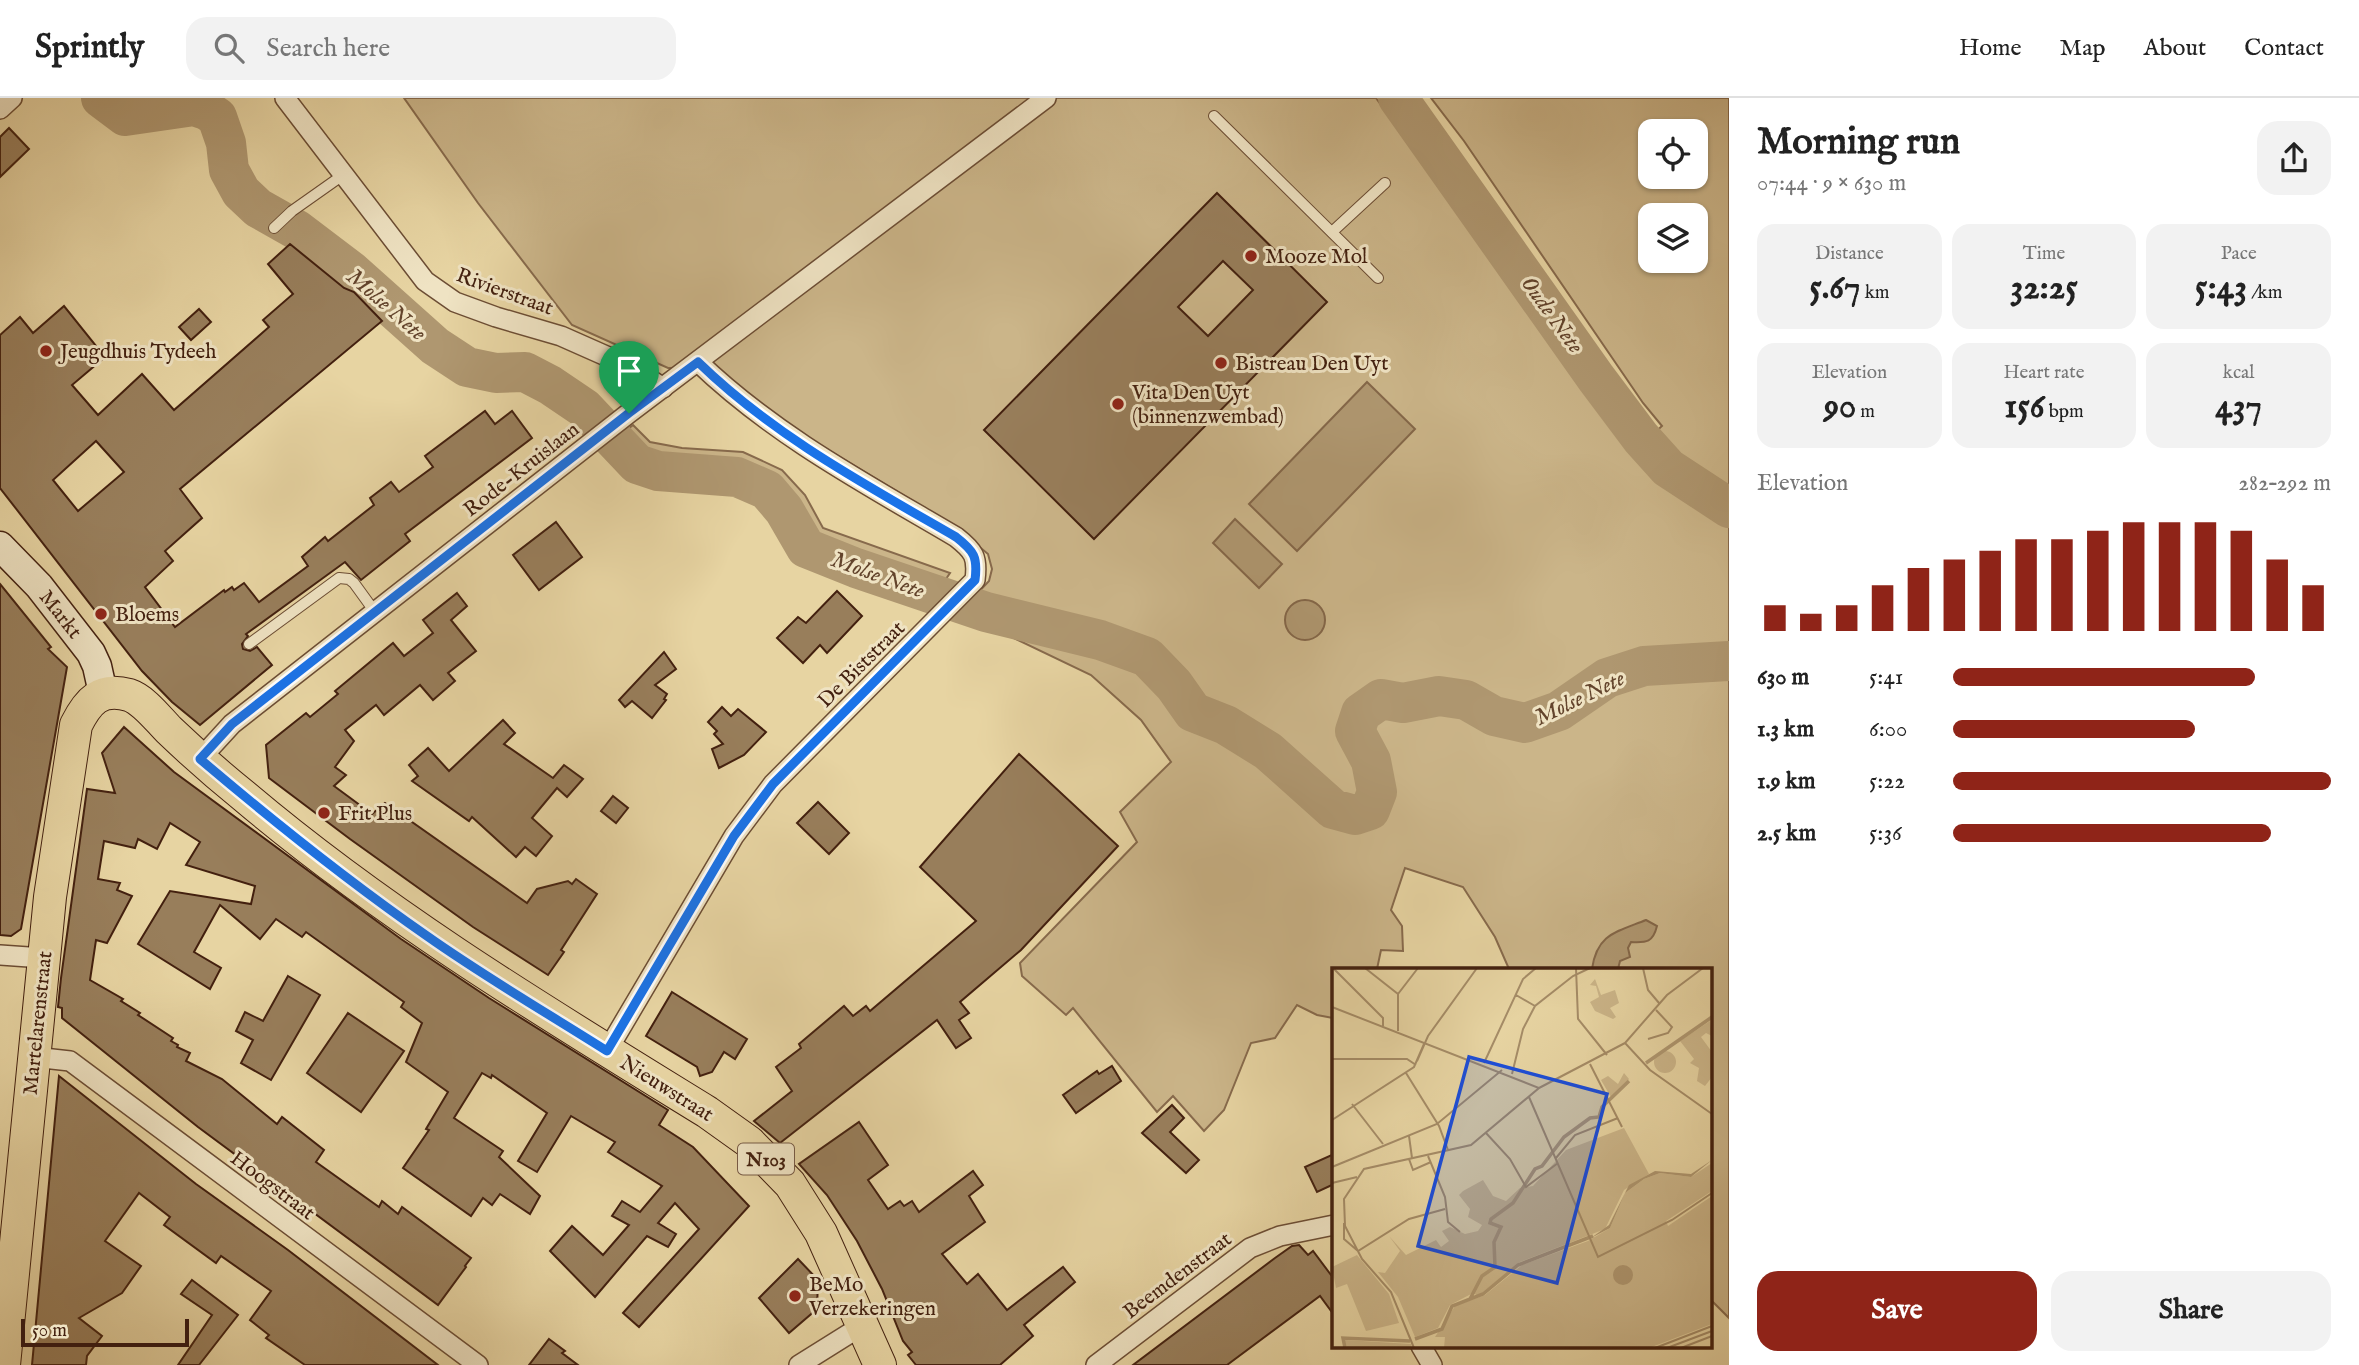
<!DOCTYPE html>
<meta charset="utf-8">
<style>
:root{--surface:#fff;--page:#f2f2f2;--text:#222;--muted:#767676;--line:#e0e0e0;--accent:#8f2418}
body{margin:0;font-family:"IM FELL English",serif;background:var(--page);color:var(--text);height:100vh;display:flex;flex-direction:column;font-size:26px;white-space:nowrap}
*{box-sizing:border-box;margin:0}
p{font-size:23px;color:var(--muted)}
.icon{flex:none;width:38px;height:38px;fill:none;stroke:currentColor;stroke-width:2;stroke-linecap:round;stroke-linejoin:round}
.map{position:relative;flex:1;overflow:hidden}
.panel{display:flex;flex-direction:column;background:var(--surface);width:630px}
.panel>*{flex:none}
.fabs{position:absolute;left:1638px;top:21px;display:grid;gap:14px}
.fabs a{display:grid;place-items:center;width:70px;height:70px;border-radius:14px;background:var(--surface);box-shadow:0 2px 5px #0004;font-size:35px}
.scale{position:absolute;left:21px;bottom:18px;width:168px;box-sizing:border-box;padding-left:7px;border:4px solid #43200f;border-top:0;font-size:19px;line-height:24px;white-space:nowrap;color:#43200f;-webkit-text-stroke:5px #efe3c3;paint-order:stroke}
.pin{position:absolute;display:grid;place-items:center;width:60px;height:60px;color:#fff;margin:-72px -30px;border-radius:50% 50% 50% 0;rotate:-45deg;box-shadow:0 0 7px #0007}
.pin .icon{rotate:45deg}
.round{display:grid;place-items:center;flex:none;width:74px;height:74px;border-radius:21px;background:var(--page)}
.headline{display:flex;align-items:center;justify-content:space-between;height:119px;padding:0 28px}
h1{font-size:38px;font-weight:700;line-height:52px}
.metrics{display:grid;grid-template-columns:repeat(3,1fr);gap:10px;height:119px;padding:7px 28px}
.metrics div{display:grid;align-content:center;border-radius:18px;background:var(--page);text-align:center}
.metrics b{font-size:35px;font-weight:700}
.metrics small{font-size:19px;font-weight:400}
.metrics p{font-size:19px}
.chart{height:196px;padding:14px 28px}
.chart p{display:flex;justify-content:space-between}
.chart svg{width:100%;height:126px;margin-top:7px;stroke:var(--accent);stroke-width:6}
.button{display:flex;gap:14px;margin-top:auto;padding:14px 28px}
.button a{flex:1;height:80px;border-radius:21px;background:var(--accent);color:#fff;font-size:28px;font-weight:700;line-height:80px;text-align:center}
.button a+a{background:var(--page);color:var(--text)}
ul{padding:0 28px;list-style:none;font-size:23px}
li{display:grid;grid-template-columns:112px 84px 1fr;align-items:center;height:52px}
li i{height:18px;border-radius:9px;background:var(--accent)}
header{display:flex;align-items:center;gap:42px;box-sizing:border-box;height:98px;padding:0 35px;background:var(--surface);border-bottom:2px solid var(--line)}
header strong{font-size:33px}
nav{display:flex;gap:38px;margin-inline-start:auto;font-size:24px}
.search{width:490px;height:63px;background:var(--page);display:flex;align-items:center;gap:18px;box-sizing:border-box;padding:0 24px;border-radius:21px;color:var(--muted);font-size:26px}
main{display:flex;flex:1;min-height:0}
.map>svg:first-child{display:block}
.green{fill:#cbb589;stroke:#876a4c;stroke-width:2;fill-rule:evenodd}
.water{fill:#af9770;stroke:#846749;stroke-width:2}
.lines{fill:none;stroke-linecap:round;stroke-linejoin:round}
.river{stroke:#af9770;stroke-width:40}
.building{fill:#987e5b;stroke:#43200f;stroke-width:2;fill-rule:evenodd}
.lane-casing{stroke:#6c4d34;stroke-width:12}
.street-casing{stroke:#6c4d34;stroke-width:22}
.secondary-casing{stroke:#43200f;stroke-width:31}
.primary-casing{stroke:#43200f;stroke-width:34}
.lane{stroke:#efe3c3;stroke-width:10}
.street{stroke:#efe3c3;stroke-width:19}
.secondary{stroke:#efe3c3;stroke-width:28}
.primary{stroke:#e7d4a2;stroke-width:32}
.route-casing{stroke:#fff;stroke-width:14}
.route{stroke:#1a73e8;stroke-width:9}
.poi-dot{fill:#8f2418;stroke:#efe3c3;stroke-width:2.5}
.labels{text-anchor:middle;stroke-width:6;stroke-linejoin:round;paint-order:stroke}
.shield{fill:#efe3c3;stroke:#775a45;stroke-width:2}
.shield-label{font-size:19px;font-weight:bold;fill:#43200f}
.poi-label{font-size:21px;fill:#43200f;stroke:#efe3c3;text-anchor:start}
.street-label{font-size:21px;fill:#43200f;stroke:#efe3c3}
.water-label{font-size:23px;font-style:italic;fill:#63442c;stroke:#efe3c3}
.inset-river{fill:none;stroke:#af9770;stroke-width:3.5}
.inset-road{fill:none;stroke:#a58c67;stroke-width:2}
.view{fill:#1d4ed8;fill-opacity:0.15;stroke:#1d4ed8;stroke-width:3.5}
.inset-edge{fill:none;stroke:#43200f;stroke-width:3.5}
</style>
<header>
<strong>Sprintly</strong>
<div class="search"><svg class="icon" aria-label="search" viewBox="0 0 24 24"><circle cx="10" cy="10" r="6"/><path d="M15 15l6 6"/></svg>Search here</div>
<nav><a>Home</a><a>Map</a><a>About</a><a>Contact</a></nav>
</header>
<main>
<div class="map">
<svg width="1729" height="1267" viewBox="0 0 1729 1267">
<rect width="100%" height="100%" fill="#e7d4a2"/>
<filter id="stains"><feTurbulence type="fractalNoise" baseFrequency=".00286" numOctaves="4"/><feColorMatrix values="0 0 0 0 .2 0 0 0 0 .09 0 0 0 0 .02 0 0 0 .5 -.17"/></filter>
<radialGradient id="worn" r=".72"><stop offset=".6" stop-color="#630" stop-opacity="0"/><stop offset="1" stop-color="#630" stop-opacity=".3"/></radialGradient>
<g class="green">
<polygon points="404,0 1376,0 1532,217 1636,356 1729,429 1729,1220 1710,1201 1710,872 1509,871 1495,839 1463,789 1405,770 1391,812 1402,828 1403,853 1381,852 1377,871 1334,872 1333,920 1317,917 1297,907 1275,940 1251,945 1224,1012 1204,1033 1173,998 1157,1014 1073,910 1066,917 1022,878 1020,865 1137,744 1120,714 1171,664 1141,622 1091,577 1001,534 972,501 989,483 992,471 988,456 956,429 772,318 715,269 668,270 572,227 478,105"/>
<path d="M1431 0H1729V399L1694 376 1651 338 1662 328 1643 305 1464 43ZM1650 33H1696V79H1650ZM1650 117H1696V163H1650Z"/>
<path d="M633 327 650 344 682 350 743 354 782 372 805 397 823 430 950 475 935 497 806 450C795 431 785 405 767 392 728 365 672 387 636 366 628 360 620 350 613 343Z"/>
</g>
<g class="water">
<polygon points="1367,284 1415,331 1297,453 1249,406"/>
<polygon points="1235,421 1282,466 1259,490 1213,445"/>
<circle cx="1305" cy="522" r="20"/>
<path d="M1646 822 1657 828C1653 844 1647 845 1631 844L1628 850 1630 859 1620 863 1618 871H1592C1597 836 1616 834 1646 822Z"/>
</g>
<g class="lines">
<g class="river">
<polyline points="101,0 125,18 194,8 206,12 217,19 226,45 229,72 241,94 258,110 297,132 351,173 435,248 467,269 496,275 525,274 550,287 584,310 637,366 658,373 737,379 767,392 784,412 806,450 856,470 986,514 1100,542 1147,559 1174,587 1193,614 1226,627 1268,653 1333,711 1355,717 1370,712 1377,694 1371,663 1355,633 1361,615 1381,601 1403,605 1439,598 1466,602 1494,618 1525,625 1559,613 1607,580 1644,568 1729,563"/>
<polyline points="1398,0 1596,280 1641,340 1668,370 1729,410"/>
</g>
</g>
<g class="building">
<polygon points="9,30 29,51 0,79 0,39"/>
<path d="M1217 95 1327 204 1094 441 984 332ZM1223 163 1253 192 1208 238 1178 209Z"/>
<path d="M290 146 344 190 354 194 382 223 180 391 202 420 165 453 173 463 145 489 175 529 224 492 225 494 232 489 234 492 244 485 259 504 308 468 302 459 325 439 328 443 374 407 370 400 391 384 399 394 433 369 425 358 485 313 495 326 512 313 532 340 405 436 410 443 361 482 345 464 246 536 248 538 242 546 243 551 250 553 257 549 272 567 200 627 172 604 142 573 0 390V237L20 219 33 235 64 208 105 259 72 287 98 317 142 276 174 312 269 229 263 222 293 196 268 166ZM96 343 124 374 78 413 53 382Z"/>
<polygon points="199,211 211,224 191,242 179,229"/>
<polygon points="556,424 582,459 539,492 513,457"/>
<polygon points="0,486 51,549 48,551 67,569 21,831 11,838 0,837"/>
<polygon points="837,493 862,518 827,555 820,547 803,565 777,540 798,519 806,525"/>
<polygon points="457,495 467,508 451,522 476,553 448,575 455,583 433,602 420,587 384,617 376,607 345,632 354,643 335,669 346,677 334,688 372,716 385,705 527,805 537,791 568,783 572,786 576,781 597,796 561,852 564,854 548,877 473,829 350,741 269,680 266,647 306,615 310,619 338,596 335,593 393,545 404,558 433,535 423,522"/>
<polygon points="664,554 676,571 655,587 667,596 664,601 666,602 652,620 632,603 625,609 619,602"/>
<polygon points="722,609 731,618 738,611 766,634 744,657 719,670 712,651 723,646 714,636 717,633 708,624"/>
<polygon points="503,622 515,635 504,646 553,680 564,667 583,681 567,699 557,690 532,720 552,738 536,758 525,749 516,759 472,719 469,723 412,683 418,678 409,667 428,650 449,673"/>
<polygon points="124,629 174,674 401,841 489,900 668,1012 659,1027 693,1049 749,1108 639,1229 623,1215 699,1131 675,1105 658,1125 676,1136 668,1149 647,1138 595,1199 550,1153 572,1128 603,1157 629,1127 612,1118 622,1103 640,1114 662,1088 608,1054 615,1044 571,1018 537,1074 518,1063 547,1015 492,977 491,980 482,975 454,1020 503,1053 499,1059 540,1098 530,1116 500,1096 492,1107 483,1100 471,1118 403,1070 429,1032 426,1031 448,994 406,964 422,925 401,909 404,904 306,834 302,839 276,821 260,841 220,807 194,854 221,870 210,891 138,846 170,793 251,806 255,788 186,767 200,744 170,725 157,751 138,741 135,750 104,743 98,781 120,785 117,792 132,798 107,845 96,842 90,882 123,901 121,903 140,915 138,917 173,940 171,943 178,947 177,949 190,955 186,963 222,981 277,1026 282,1019 324,1052 316,1064 379,1109 382,1103 398,1116 402,1109 471,1160 465,1168 466,1169 438,1207 198,1029 62,920 62,910 58,909 61,880 87,691 115,695 102,655"/>
<polygon points="1019,656 1118,748 1021,852 960,904 969,915 959,922 971,940 956,950 937,922 780,1045 754,1023 792,993 776,969 801,950 799,946 844,908 853,918 866,908 870,913 976,823 920,769"/>
<polygon points="613,698 628,710 616,725 601,713"/>
<polygon points="818,704 849,735 829,756 797,725"/>
<polygon points="288,878 320,897 271,982 241,965 253,942 236,933 245,914 263,923"/>
<polygon points="672,894 747,941 735,961 724,954 712,974 700,978 697,969 646,938"/>
<polygon points="348,915 404,953 361,1014 307,975"/>
<polygon points="1112,968 1121,983 1076,1015 1063,997 1097,973 1099,976"/>
<polygon points="59,978 196,1086 288,1152 438,1267 305,1267 266,1240 269,1237 250,1222 271,1193 221,1158 216,1165 164,1127 170,1119 139,1095 105,1143 141,1168 122,1195 79,1220 102,1238 87,1258 86,1267 32,1267"/>
<polygon points="1172,1007 1184,1020 1170,1034 1199,1062 1186,1075 1142,1035"/>
<polygon points="859,1024 888,1067 868,1082 888,1111 900,1103 904,1108 912,1103 919,1114 973,1073 983,1087 969,1098 985,1124 942,1156 967,1186 978,1176 1007,1212 1063,1169 1075,1184 1024,1227 1033,1238 1000,1267 916,1267 908,1257 912,1254 903,1243 882,1191 857,1143 827,1097 799,1066"/>
<polygon points="1334,1056 1334,1086 1317,1094 1305,1069"/>
<polygon points="1299,1147 1308,1157 1313,1153 1334,1181 1334,1217 1320,1198 1227,1267 1133,1267 1275,1160 1292,1148"/>
<polygon points="798,1161 818,1182 817,1211 789,1235 759,1200"/>
<polygon points="192,1182 238,1217 199,1267 178,1267 212,1217 181,1196"/>
<polygon points="549,1241 565,1253 562,1255 578,1267 529,1267"/>
</g>
<g class="lines">
<g class="lane-casing">
<g id="lane">
<polyline points="1214,18 1378,180"/>
<polyline points="274,130 292,113 343,77"/>
<polyline points="1332,134 1385,85"/>
<polyline points="249,546 339,480 349,481 354,485 375,514"/>
</g>
</g>
<g class="street-casing">
<g id="street">
<polyline points="285,0 425,183 455,204 496,219 561,238 631,269 663,290"/>
<polyline points="0,11 12,0"/>
<polyline points="200,661 232,626 629,315 1046,0"/>
<polyline points="0,857 43,860"/>
<path d="M607 953 734 738 773 686 975 482C978 459 974 453 956 439 866 386 774 337 698 264"/>
<polyline points="34,959 70,963 478,1267"/>
<polyline points="1421,1248 1432,1267"/>
<polyline points="799,1267 863,1227"/>
<polyline points="1096,1267 1250,1150 1280,1138 1334,1127"/>
</g>
</g>
<g class="secondary-casing">
<polyline id="secondary" points="0,448 39,488 91,555 97,568 103,595"/>
</g>
<g class="primary-casing">
<path id="primary" d="M4 1267 50 799 76 627C88 603 100 589 129 597 144 602 158 621 169 632 193 655 218 677 244 698 387 819 548 916 707 1014L749 1044 790 1086 821 1135 880 1267"/>
</g>
<use href="#lane" class="lane"/>
<use href="#street" class="street"/>
<use href="#secondary" class="secondary"/>
<use href="#primary" class="primary"/>
</g>
<g class="lines">
<g class="route-casing">
<path id="route" d="M698 264C774 338 866 387 956 439 974 453 978 459 975 482L773 686 734 738 607 953C547 915 485 879 427 838 348 783 273 723 200 661L232 626 629 315Z"/>
</g>
<use href="#route" class="route"/>
</g>
<g class="poi-dot">
<circle cx="1251" cy="158" r="7"/>
<circle cx="46" cy="253" r="7"/>
<circle cx="1221" cy="265" r="7"/>
<circle cx="1118" cy="306" r="7"/>
<circle cx="101" cy="516" r="7"/>
<circle cx="324" cy="715" r="7"/>
<circle cx="795" cy="1198" r="7"/>
</g>
<g class="labels">
<rect class="shield" x="738" y="1045.5" width="56" height="31" rx="5"/>
<g class="shield-label">
<text x="766" y="1068">N103</text>
</g>
<g class="poi-label">
<text x="1265" y="165">Mooze Mol</text>
<text x="60" y="260">Jeugdhuis Tydeeh</text>
<text x="1235" y="272">Bistreau Den Uyt</text>
<text x="1132" y="301">Vita Den Uyt<tspan x="1132" dy="24">(binnenzwembad)</tspan></text>
<text x="115" y="523">Bloems</text>
<text x="338" y="722">Frit Plus</text>
<text x="809" y="1193">BeMo<tspan x="809" dy="24">Verzekeringen</tspan></text>
</g>
<g class="street-label">
<text transform="translate(505 193) rotate(20)" y="7">Rivierstraat</text>
<text transform="translate(521 371) rotate(-38)" y="7">Rode-Kruislaan</text>
<text transform="translate(61 516) rotate(52)" y="7">Markt</text>
<text transform="translate(861 566) rotate(-45)" y="7">De Biststraat</text>
<text transform="translate(37 925) rotate(-84)" y="7">Martelarenstraat</text>
<text transform="translate(667 990) rotate(32)" y="7">Nieuwstraat</text>
<text transform="translate(273 1087) rotate(37)" y="7">Hoogstraat</text>
<text transform="translate(1177 1177) rotate(-37)" y="7">Beemdenstraat</text>
</g>
<g class="water-label">
<text transform="translate(387 206) rotate(41)" y="8">Molse Nete</text>
<text transform="translate(1553 216) rotate(54)" y="8">Oude Nete</text>
<text transform="translate(878 476) rotate(20)" y="8">Molse Nete</text>
<text transform="translate(1579 599) rotate(-26)" y="8">Molse Nete</text>
</g>
</g>
<g transform="translate(1332 870)">
<rect width="380" height="380" fill="#e7d4a2"/>
<path d="M263 11 269 27 283 22 287 35 278 40 284 49 281 51 263 43 258 34 267 29 264 18 258 17ZM378 53 380 68 374 65 369 69 380 84V109L373 118 365 113 367 100 358 95 362 91 348 73ZM322 94a11 11 0 1 1 22 0a11 11 0 1 1-22 0ZM292 105 297 111 280 131 269 112 276 108 286 116ZM292 160 317 206 292 222 273 261 188 294 146 328 141 325 118 337 106 360 83 369 66 329 46 304 53 305 68 283 57 268 74 287 104 272 109 279 117 273 110 263 118 259 133 266 146 263 150 257 136 249 138 241 127 227 131 223 151 212 161 228 174 233 188 220 201 218 234 182ZM380 195V223L334 253 336 258 380 228V356L317 380H112L113 369H103L123 338 153 327 190 297 256 273 278 260 293 225 312 211 328 205 359 209ZM25 287 57 326 67 355 34 363 15 316 4 320 0 299ZM14 372 79 376 80 380H16L10 373Z" fill="#cbb589"/>
<path d="M380 192 359 209 328 205 312 211 293 225 278 260 259 270 277 257 297 217 323 203 359 206ZM281 307a10 10 0 1 1 20 0a10 10 0 1 1-20 0Z" fill="#af9770"/>
<path class="inset-river" d="M314 95 380 49M138 331 150 308 163 299 162 274 169 259 158 255 159 251 181 235 203 201 210 198 232 169 258 150 267 149 270 139 297 113M83 371 110 361 120 338 151 326 186 297 261 268M13 380 11 370 78 373"/>
<path class="inset-road" d="M1 0 51 50V58M33 0 66 26M244 0 246 51 275 87M311 0 316 22 327 35M371 0 335 27 293 75 318 102 380 146M184 27 203 38M0 39 207 120 139 177 32 201 12 231 13 258 30 291 59 324 82 380M66 63V26L86 0M316 71 336 65 340 59 324 42M0 91H75L84 97M85 93 96 68 145 0M152 95 191 11 204 0M258 96 290 159M74 105 107 158 116 182M180 106 191 61 203 38 241 8 258 0M207 120 293 75M197 129 266 289 340 252 380 225M20 136 51 176M0 152 82 99 92 76M154 165 178 191 194 219 226 195M77 168 80 190M96 188 113 229 116 254 128 264M224 190 243 167 286 150M77 191 81 202 99 194M0 199 105 156 170 102M0 215 25 209M12 255V271L26 283 77 251 113 241M323 380 380 358M335 380 380 363M349 380 380 368"/>
<path class="view" d="M137 89 275 126 225 315 86 278Z"/>
<rect width="380" height="380" class="inset-edge"/>
</g>
<rect width="100%" height="100%" filter="url(#stains)"/>
<rect width="100%" height="100%" fill="url(#worn)"/>
</svg>
<div class="fabs">
<a><svg class="icon" aria-label="locate" viewBox="0 0 24 24"><circle cx="12" cy="12" r="6"/><path d="M12 2v4M12 18v4M2 12h4M18 12h4"/></svg></a>
<a><svg class="icon" aria-label="layers" viewBox="0 0 24 24"><path d="M12 4l9 5-9 5-9-5zM3 14l9 5 9-5"/></svg></a>
</div>
<div class="scale">50 m</div>
<div class="pin" style="left:629px;top:315px;background:#1e9e55"><svg class="icon" aria-label="arrive" viewBox="0 0 24 24"><path d="M6 21V4h12l-3 4 3 4H6"/></svg></div>
</div>
<section class="panel">
<div class="headline"><div><h1>Morning run</h1><p>07:44 · 9 × 630 m</p></div><a class="round"><svg class="icon" aria-label="share" viewBox="0 0 24 24"><path d="M12 15V3M7 8l5-5 5 5M5 13v7h14v-7"/></svg></a></div>
<div class="metrics">
<div><p>Distance</p><b>5.67<small> km</small></b></div>
<div><p>Time</p><b>32:25</b></div>
<div><p>Pace</p><b>5:43<small> /km</small></b></div>
</div>
<div class="metrics">
<div><p>Elevation</p><b>90<small> m</small></b></div>
<div><p>Heart rate</p><b>156<small> bpm</small></b></div>
<div><p>kcal</p><b>437</b></div>
</div>
<div class="chart"><p><span>Elevation</span>282–292 m</p>
<svg viewBox="0 0 160 44" preserveAspectRatio="none"><path d="M5 44V35M15 44V38M25 44V35M35 44V28M45 44V22M55 44V19M65 44V16M75 44V12M85 44V12M95 44V9M105 44V6M115 44V6M125 44V6M135 44V9M145 44V19M155 44V28"/></svg>
</div>
<ul>
<li><b>630 m</b>5:41<i style="width:80%"></i></li>
<li><b>1.3 km</b>6:00<i style="width:64%"></i></li>
<li><b>1.9 km</b>5:22<i style="width:100%"></i></li>
<li><b>2.5 km</b>5:36<i style="width:84%"></i></li>
</ul>
<div class="button"><a>Save</a><a>Share</a></div>
</section>
</main>
